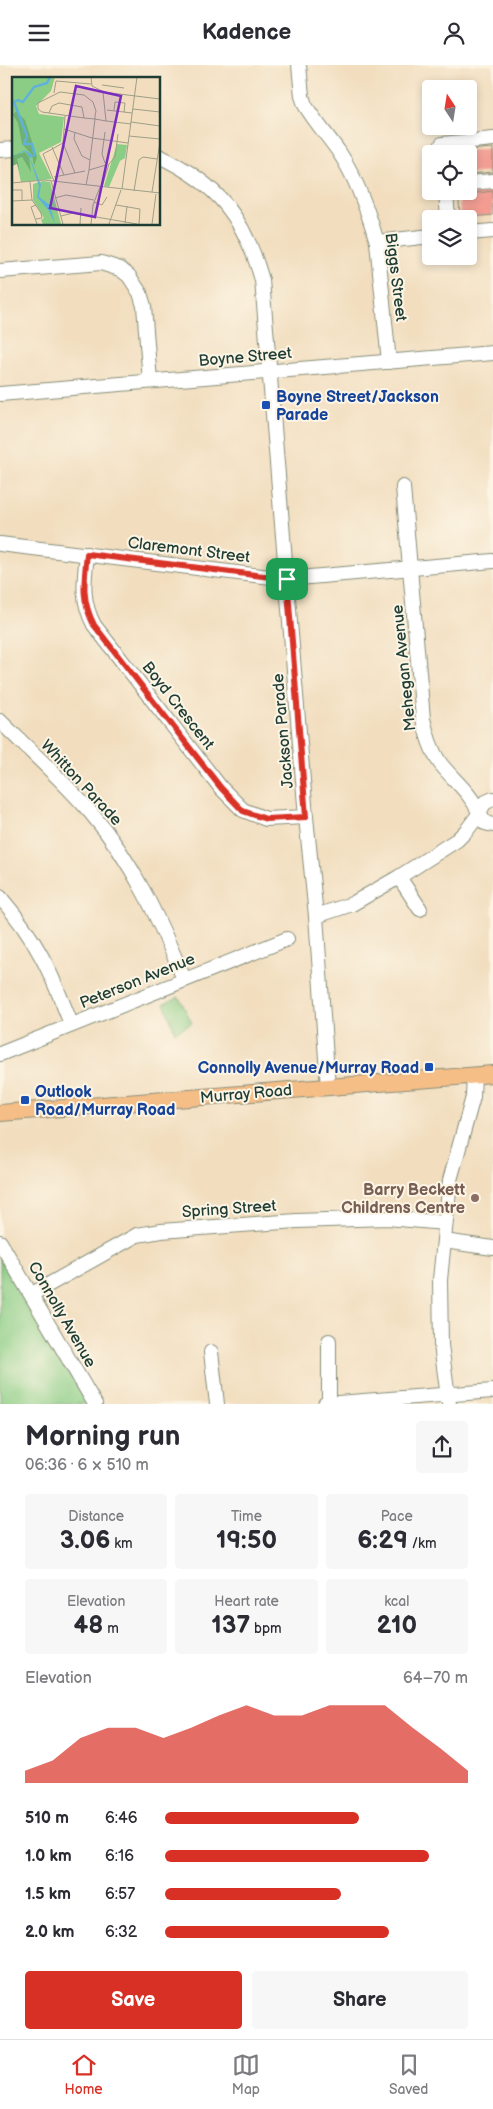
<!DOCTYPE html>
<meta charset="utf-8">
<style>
:root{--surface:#fff;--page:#f7f7f7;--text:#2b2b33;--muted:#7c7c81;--line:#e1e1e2;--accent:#d93025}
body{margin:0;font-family:"Balsamiq Sans",sans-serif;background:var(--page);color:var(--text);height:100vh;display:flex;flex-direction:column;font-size:19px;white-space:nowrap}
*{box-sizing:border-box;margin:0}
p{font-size:16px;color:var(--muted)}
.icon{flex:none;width:28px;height:28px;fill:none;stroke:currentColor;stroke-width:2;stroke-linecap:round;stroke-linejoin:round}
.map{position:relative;height:1339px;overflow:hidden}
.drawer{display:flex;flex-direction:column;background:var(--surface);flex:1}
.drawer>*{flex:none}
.needle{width:32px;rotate:348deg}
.buttons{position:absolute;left:422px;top:15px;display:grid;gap:10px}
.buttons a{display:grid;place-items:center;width:55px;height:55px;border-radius:5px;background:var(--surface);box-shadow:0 2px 8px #0003;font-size:25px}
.pin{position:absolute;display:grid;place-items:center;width:42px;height:42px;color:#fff;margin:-21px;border-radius:10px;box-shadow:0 2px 8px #0006}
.round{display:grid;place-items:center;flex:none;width:52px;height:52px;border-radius:5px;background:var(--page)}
.headline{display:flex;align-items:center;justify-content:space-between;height:85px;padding:0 25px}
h1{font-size:28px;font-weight:700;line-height:38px}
.stats{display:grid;grid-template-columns:repeat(3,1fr);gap:8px;height:85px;padding:5px 25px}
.stats div{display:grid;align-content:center;border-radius:5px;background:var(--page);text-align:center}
.stats b{font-size:25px;font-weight:700}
.stats small{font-size:14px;font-weight:400}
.stats p{font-size:14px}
.chart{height:140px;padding:10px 25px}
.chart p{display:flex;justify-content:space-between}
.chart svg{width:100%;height:90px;margin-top:5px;fill:var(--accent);opacity:.7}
.button{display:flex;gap:10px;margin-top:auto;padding:10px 25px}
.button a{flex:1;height:58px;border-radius:5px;background:var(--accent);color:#fff;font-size:20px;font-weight:700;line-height:58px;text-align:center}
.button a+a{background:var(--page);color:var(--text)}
ul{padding:0 25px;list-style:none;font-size:16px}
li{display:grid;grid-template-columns:80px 60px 1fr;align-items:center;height:38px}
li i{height:12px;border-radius:6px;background:var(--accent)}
header{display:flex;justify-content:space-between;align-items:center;height:65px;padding:0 25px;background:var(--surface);font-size:22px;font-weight:700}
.dock{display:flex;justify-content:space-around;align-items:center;height:70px;border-top:1px solid var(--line);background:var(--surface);font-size:14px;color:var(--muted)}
.dock a{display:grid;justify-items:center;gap:2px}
.dock .current{color:var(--accent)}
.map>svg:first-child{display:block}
.green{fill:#8bcd85;stroke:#55855c}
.building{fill:#f29c92}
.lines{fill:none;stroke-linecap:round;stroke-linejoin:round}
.minor-casing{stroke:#888e7a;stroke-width:16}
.major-casing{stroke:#888e7a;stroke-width:18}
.minor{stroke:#fff;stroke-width:14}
.major{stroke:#f6be87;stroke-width:16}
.route-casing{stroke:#fff;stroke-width:10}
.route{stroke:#d93025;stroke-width:6}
.transit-dot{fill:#1a4fb4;stroke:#fcf5e5;stroke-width:2}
.education-dot{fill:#8d6e63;stroke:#fcf5e5;stroke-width:2}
.labels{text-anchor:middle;stroke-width:4;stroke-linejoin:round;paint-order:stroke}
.street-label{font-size:16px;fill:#1f3d34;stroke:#fcf5e5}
.transit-label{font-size:16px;font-weight:bold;fill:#164399;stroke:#fcf5e5;text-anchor:start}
.education-label{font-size:16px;font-weight:bold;fill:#785e54;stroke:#fcf5e5;text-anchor:end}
.inset-river{fill:none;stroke:#5fb2db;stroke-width:2.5}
.inset-road{fill:none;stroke:#9e9e87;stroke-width:1}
.view{fill:#7b2cbf;fill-opacity:0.15;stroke:#7b2cbf;stroke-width:2.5}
.inset-edge{fill:none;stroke:#1f3d34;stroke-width:2.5}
</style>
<header><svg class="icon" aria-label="menu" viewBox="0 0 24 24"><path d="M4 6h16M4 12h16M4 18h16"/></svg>Kadence<svg class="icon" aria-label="person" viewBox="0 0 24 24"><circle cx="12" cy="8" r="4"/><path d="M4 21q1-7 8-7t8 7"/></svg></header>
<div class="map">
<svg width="493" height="1339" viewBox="0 0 493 1339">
<rect width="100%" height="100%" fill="#fcf5e5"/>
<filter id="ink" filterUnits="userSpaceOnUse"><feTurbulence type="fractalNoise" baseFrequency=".02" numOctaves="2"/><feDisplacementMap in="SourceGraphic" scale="10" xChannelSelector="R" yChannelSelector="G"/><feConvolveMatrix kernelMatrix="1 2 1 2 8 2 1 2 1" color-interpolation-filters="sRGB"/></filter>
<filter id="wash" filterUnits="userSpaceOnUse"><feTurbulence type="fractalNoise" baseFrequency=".0096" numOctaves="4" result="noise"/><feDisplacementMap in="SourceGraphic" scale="20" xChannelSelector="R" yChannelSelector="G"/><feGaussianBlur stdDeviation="1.12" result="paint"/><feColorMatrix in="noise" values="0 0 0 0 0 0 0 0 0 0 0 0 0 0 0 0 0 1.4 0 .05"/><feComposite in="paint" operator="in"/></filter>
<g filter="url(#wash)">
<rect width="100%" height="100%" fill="#f2debf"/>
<g class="green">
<polygon points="179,932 192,958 175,967 164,938"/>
<polygon points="0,1192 88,1339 0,1339"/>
</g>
<g id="blocks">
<g class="building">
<polygon points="493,83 493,107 469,109 469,85"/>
<polygon points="493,126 493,150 460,153 459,136 461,135 460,130"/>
</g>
</g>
</g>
<g filter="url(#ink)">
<use href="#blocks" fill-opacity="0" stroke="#888e7a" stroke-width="1"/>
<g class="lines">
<g class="minor-casing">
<g id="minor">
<path d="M299 0 302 31 305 40C315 57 328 71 339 87 357 114 368 146 377 177L389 297"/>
<polyline points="0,85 14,84"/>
<polyline points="443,89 442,79 493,74"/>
<path d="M159 91C218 119 244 152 262 215L306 752 316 851 328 1022"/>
<polyline points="469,118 493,116"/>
<polyline points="446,126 448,154"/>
<polyline points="469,168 493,166"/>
<polyline points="377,177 431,171"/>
<polyline points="0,206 101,198 120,204 129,211 140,228 144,241 150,316"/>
<polyline points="0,329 493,288"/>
<path d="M403 422 423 654C427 670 431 685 440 698 453 715 470 727 479 747"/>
<polyline points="0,479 287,514 493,496"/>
<path d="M87 489C84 517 81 535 94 560L221 723 243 745 266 754 306 752"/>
<path d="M0 656C30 686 63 715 91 748 134 798 159 855 184 914"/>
<polyline points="493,734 484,738 479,749 485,758 493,760"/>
<polyline points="399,812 420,844"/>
<path d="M0 832C37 875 51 907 71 959"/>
<polyline points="316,851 352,839 399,812 457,775 467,765 479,749"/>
<polyline points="0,989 287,874"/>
<polyline points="444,1176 493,1183"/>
<polyline points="0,1177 95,1339"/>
<polyline points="32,1229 137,1170 161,1166 297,1156 387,1153 445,1158"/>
<polyline points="211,1287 217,1339"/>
<polyline points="325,1339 493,1326"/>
<polyline points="329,1339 329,1276"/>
<polyline points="449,1339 441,1280 440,1215 450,1115 473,1032 474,1010"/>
</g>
</g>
<g class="major-casing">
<polyline id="major" points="0,1048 493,1009"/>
</g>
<use href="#minor" class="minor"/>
<use href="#major" class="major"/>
</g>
</g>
<g class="lines" filter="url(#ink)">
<g class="route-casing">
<path id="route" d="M87 489 287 514 306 752 266 754 243 746 221 723 94 560C81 535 84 517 87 489Z"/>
</g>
<use href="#route" class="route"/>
</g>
<g class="transit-dot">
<rect x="261" y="335" width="10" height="10" rx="2.5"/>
<rect x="424" y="997" width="10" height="10" rx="2.5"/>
<rect x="20" y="1030" width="10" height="10" rx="2.5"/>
</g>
<circle class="education-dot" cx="475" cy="1133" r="5"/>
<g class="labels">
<g class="street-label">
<text transform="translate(397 212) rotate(83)" y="6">Biggs Street</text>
<text transform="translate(245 291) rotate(-5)" y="6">Boyne Street</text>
<text transform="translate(189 484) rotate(7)" y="6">Claremont Street</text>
<text transform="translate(403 603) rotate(-96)" y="6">Mehegan Avenue</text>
<text transform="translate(179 640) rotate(52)" y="6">Boyd Crescent</text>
<text transform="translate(282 666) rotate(-95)" y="6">Jackson Parade</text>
<text transform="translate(82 717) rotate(47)" y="6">Whitton Parade</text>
<text transform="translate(137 915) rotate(-22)" y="6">Peterson Avenue</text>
<text transform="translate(246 1028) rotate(-5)" y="6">Murray Road</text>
<text transform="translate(229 1143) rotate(-4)" y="6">Spring Street</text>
<text transform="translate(63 1249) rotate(60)" y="6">Connolly Avenue</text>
</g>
<g class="transit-label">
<text x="276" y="337">Boyne Street/Jackson<tspan x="276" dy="18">Parade</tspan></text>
<text x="419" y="1008" text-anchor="end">Connolly Avenue/Murray Road</text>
<text x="35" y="1032">Outlook<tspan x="35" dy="18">Road/Murray Road</tspan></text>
</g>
<g class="education-label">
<text x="465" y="1130">Barry Beckett<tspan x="465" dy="18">Childrens Centre</tspan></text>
</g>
</g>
<g transform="translate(12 12)">
<rect width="148" height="148" fill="#f2debf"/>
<path d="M0 0H43L39 14 24 29 27 37 52 40 49 65 27 76 40 102 9 105 5 87H0ZM105 67 115 68 113 81 108 84 97 110 92 109ZM31 104 38 105 49 147H31L29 143 32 141 21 123V107Z" fill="#8bcd85"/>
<path d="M4 34 13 43 25 80 22 89 20 78 10 67 6 46 1 38ZM13 75 17 80 19 95 10 80 5 82 8 94 5 87 0 89V79Z" fill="#70b072"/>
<path d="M13 73 22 79 18 81 29 108 27 120 38 128 43 147 37 134 25 120 27 109 17 79 13 74 0 79Z" fill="#5fb2db"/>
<path class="inset-river" d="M23 79 20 67H12L15 59 2 25 6 23 11 25 22 10 35 6 38 0"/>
<path class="inset-road" d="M79 0 80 9 92 15M90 8 112 11M91 15 148 22M91 15 94 44M42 16 44 4 79 7M121 32 148 35M95 33 120 36M102 33 103 25 113 26 112 35M37 36 40 29 47 26 70 30 72 41M53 39 51 66 63 96M119 45 148 49M52 52 80 61 116 66M63 55 62 62 70 79 78 83M93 55 90 77 93 86M117 59 148 62M40 70 52 98M97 87 103 80 106 57M77 93 94 88M42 100 73 94M39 104 51 147M42 104 31 77 51 66M18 105 20 123M0 106 32 103 148 116M74 108 77 93 78 83 83 42V39L84 34 81 25 72 18 48 15 26 26V32L30 35 72 41 83 42 94 44 119 47M90 110 97 87M110 112 125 0M0 113H10V124M122 114 127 83 131 80 145 82M140 115 148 65M43 121 54 118 82 123M20 123 29 136 30 141 24 142M0 124 20 123M82 125 90 128 95 120M24 128 19 130 25 147M104 128 128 132 127 147M49 139 61 136 125 147M113 146 115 129M68 147 69 131M79 147 81 128 88 110M97 147 109 113M140 147 144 117"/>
<path class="view" d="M64 9 109 19 83 140 38 131Z"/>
<rect width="148" height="148" class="inset-edge"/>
</g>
</svg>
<div class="buttons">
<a><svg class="needle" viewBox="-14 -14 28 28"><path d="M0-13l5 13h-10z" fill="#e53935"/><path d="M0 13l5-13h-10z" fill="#7c7c81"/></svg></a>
<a><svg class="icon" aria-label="locate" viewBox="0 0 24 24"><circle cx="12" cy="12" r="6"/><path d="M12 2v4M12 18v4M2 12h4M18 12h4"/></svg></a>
<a><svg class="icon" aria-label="layers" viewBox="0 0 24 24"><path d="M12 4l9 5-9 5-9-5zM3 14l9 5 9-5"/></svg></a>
</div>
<div class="pin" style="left:287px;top:514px;background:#1e9e55"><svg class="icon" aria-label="arrive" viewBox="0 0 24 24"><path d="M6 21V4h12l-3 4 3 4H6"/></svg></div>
</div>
<section class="drawer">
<div class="headline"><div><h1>Morning run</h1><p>06:36 · 6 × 510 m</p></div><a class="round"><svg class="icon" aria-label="share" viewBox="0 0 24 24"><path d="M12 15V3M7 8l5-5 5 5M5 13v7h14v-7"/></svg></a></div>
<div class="stats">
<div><p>Distance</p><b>3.06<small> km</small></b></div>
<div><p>Time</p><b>19:50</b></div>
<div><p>Pace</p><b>6:29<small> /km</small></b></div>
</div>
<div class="stats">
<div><p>Elevation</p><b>48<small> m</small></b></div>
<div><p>Heart rate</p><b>137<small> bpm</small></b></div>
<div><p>kcal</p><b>210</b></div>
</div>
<div class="chart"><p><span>Elevation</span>64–70 m</p>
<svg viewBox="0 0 160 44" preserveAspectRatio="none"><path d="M0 44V38L10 33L20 22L30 17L40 17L50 22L60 17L70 11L80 6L90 11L100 11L110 6L120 6L130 6L140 17L150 27L160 38V44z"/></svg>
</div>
<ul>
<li><b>510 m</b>6:46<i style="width:64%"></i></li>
<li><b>1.0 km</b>6:16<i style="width:87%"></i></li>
<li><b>1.5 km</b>6:57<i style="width:58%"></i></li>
<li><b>2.0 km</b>6:32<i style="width:74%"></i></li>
</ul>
<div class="button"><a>Save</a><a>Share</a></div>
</section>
<nav class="dock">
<a class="current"><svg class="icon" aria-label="home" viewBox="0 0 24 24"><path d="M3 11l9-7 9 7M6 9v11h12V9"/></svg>Home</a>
<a><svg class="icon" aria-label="map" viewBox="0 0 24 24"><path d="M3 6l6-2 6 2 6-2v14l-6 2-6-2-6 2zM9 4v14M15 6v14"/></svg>Map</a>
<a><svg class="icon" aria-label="saved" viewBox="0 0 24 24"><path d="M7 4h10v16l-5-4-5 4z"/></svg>Saved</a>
</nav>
